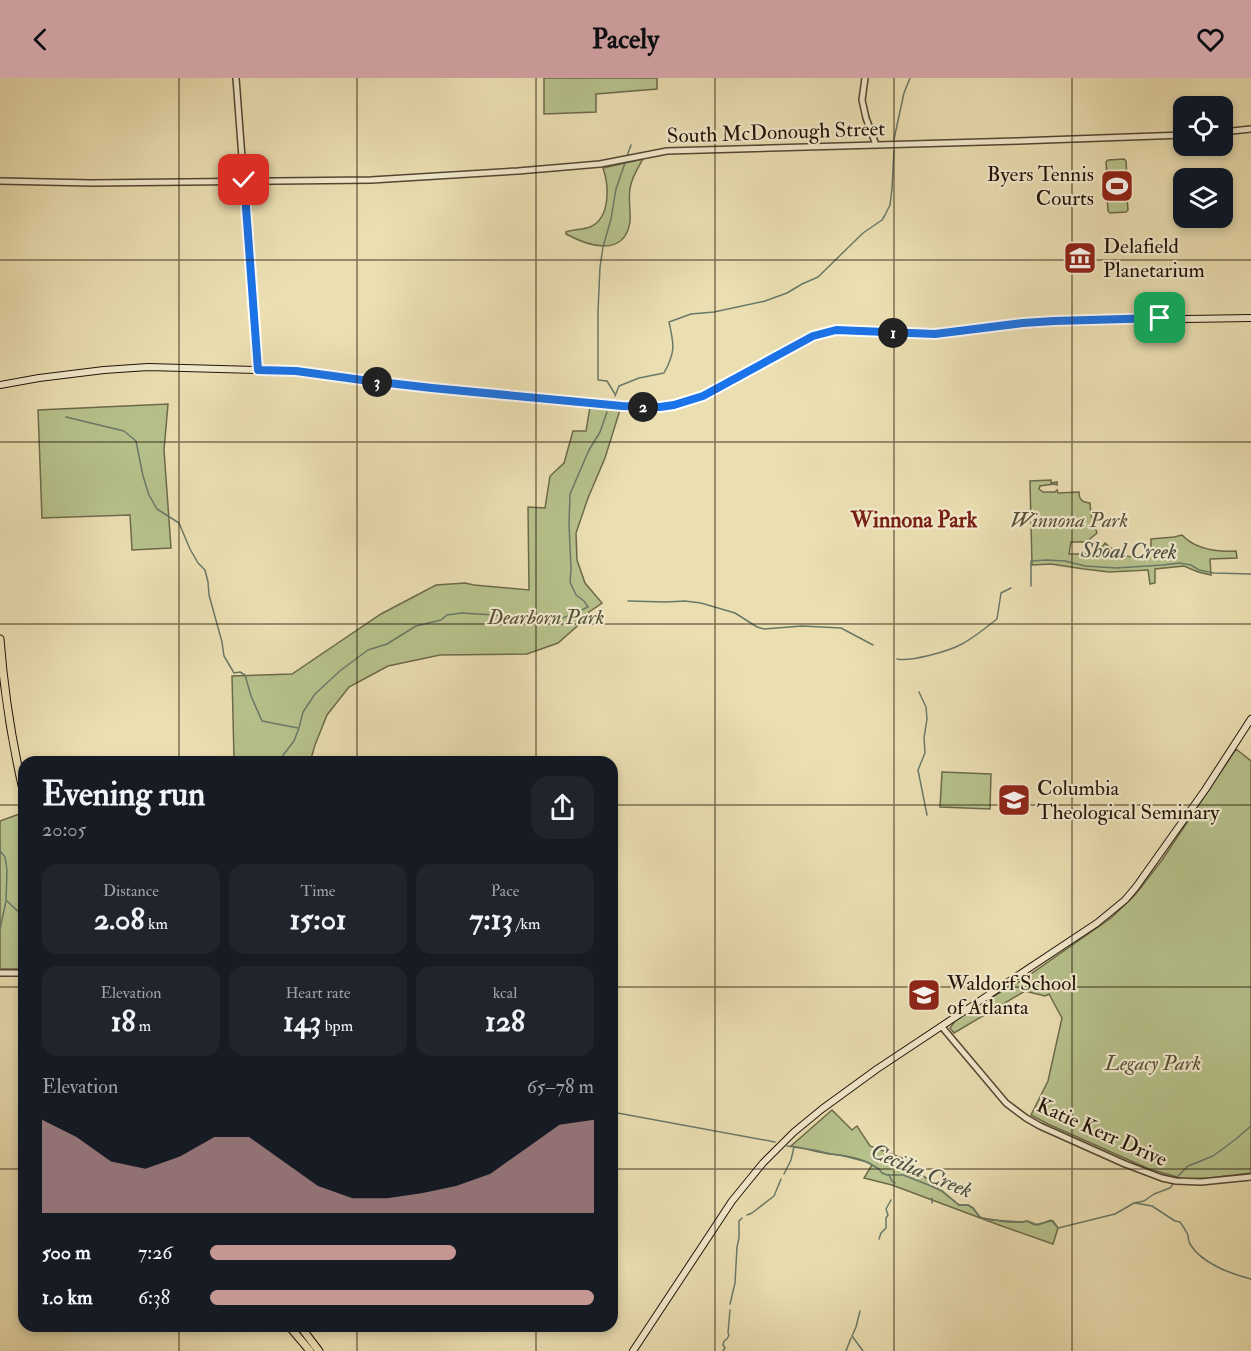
<!DOCTYPE html>
<meta charset="utf-8">
<style>
:root{--surface:#171b24;--page:#20242c;--text:#f1f3f6;--muted:#9ea1a6;--accent:#c59692}
body{margin:0;font-family:"IM FELL Double Pica",serif;background:var(--page);color:var(--text);height:100vh;display:flex;flex-direction:column;font-size:22px;white-space:nowrap}
*{box-sizing:border-box;margin:0}
p{font-size:20px;color:var(--muted)}
.icon{flex:none;width:33px;height:33px;fill:none;stroke:currentColor;stroke-width:2;stroke-linecap:round;stroke-linejoin:round}
.map{position:relative;flex:1;overflow:hidden}
.panel{position:absolute;left:18px;top:678px;width:600px;height:576px;display:flex;flex-direction:column;background:var(--surface);border-radius:18px;box-shadow:0 3px 9px #0003}
.panel>*{flex:none}
.controls{position:absolute;left:1173px;top:18px;display:grid;gap:12px}
.controls a{display:grid;place-items:center;width:60px;height:60px;border-radius:12px;background:var(--surface);box-shadow:0 3px 9px #0003;font-size:30px}
.pin{position:absolute;display:grid;place-items:center;width:51px;height:51px;color:#fff;margin:-26px;border-radius:12px;box-shadow:0 3px 9px #0006}
.km{position:absolute;width:30px;height:30px;margin:-15px;border-radius:50%;background:#222;color:#fff;font-size:16px;line-height:30px;text-align:center}
.round{display:grid;place-items:center;flex:none;width:63px;height:63px;border-radius:18px;background:var(--page)}
.summary{display:flex;align-items:center;justify-content:space-between;height:102px;padding:0 24px}
h1{font-size:33px;font-weight:700;line-height:45px}
.figures{display:grid;grid-template-columns:repeat(3,1fr);gap:9px;height:102px;padding:6px 24px}
.figures div{display:grid;align-content:center;border-radius:15px;background:var(--page);text-align:center}
.figures b{font-size:30px;font-weight:700}
.figures small{font-size:16px;font-weight:400}
.figures p{font-size:16px}
.chart{height:168px;padding:12px 24px}
.chart p{display:flex;justify-content:space-between}
.chart svg{width:100%;height:108px;margin-top:6px;fill:var(--accent);opacity:.7}
ul{padding:0 24px;list-style:none;font-size:20px}
li{display:grid;grid-template-columns:96px 72px 1fr;align-items:center;height:45px}
li i{height:15px;border-radius:8px;background:var(--accent)}
header{display:flex;justify-content:space-between;align-items:center;height:78px;padding:0 24px;background:var(--accent);color:#111;font-size:27px;font-weight:700}
.map>svg:first-child{display:block}
.green{fill:#b7c28c;stroke:#6c6a4a;stroke-width:1.5}
.lines{fill:none;stroke-linecap:round;stroke-linejoin:round}
.stream{stroke:#697968;stroke-width:1.5}
.tertiary-casing{stroke:#534633;stroke-width:8}
.secondary-casing{stroke:#201309;stroke-width:8}
.primary-casing{stroke:#201309;stroke-width:9}
.tertiary{stroke:#f2eacd;stroke-width:5}
.secondary{stroke:#f2eacd;stroke-width:6}
.primary{stroke:#ebdfb2;stroke-width:7}
.route-casing{stroke:#fff;stroke-width:12}
.route{stroke:#1a73e8;stroke-width:8}
.grid{fill:none;stroke:#201309;stroke-width:1.5;stroke-opacity:0.55}
.labels{text-anchor:middle;stroke-width:4.5;stroke-linejoin:round;paint-order:stroke}
.street-label{font-size:21px;fill:#201309;stroke:#f2eacd}
.poi-label{font-size:21px;fill:#201309;stroke:#f2eacd;text-anchor:start}
.park-label{font-size:21px;font-style:italic;fill:#555037;stroke:#f2eacd}
.neighbourhood-label{font-size:22px;font-weight:bold;fill:#7a1f14;stroke:#f2eacd}
.water-label{font-size:22px;font-style:italic;fill:#4a4e40;stroke:#f2eacd}
</style>
<header><svg class="icon" aria-label="back" viewBox="0 0 24 24"><path d="M15 5l-7 7 7 7"/></svg>Pacely<svg class="icon" aria-label="heart" viewBox="0 0 24 24"><path d="M12 20l-8-8c-3-5 5-10 8-4 3-6 11-1 8 4z"/></svg></header>
<div class="map">
<svg width="1251" height="1273" viewBox="0 0 1251 1273">
<rect width="100%" height="100%" fill="#ebdfb2"/>
<filter id="stains"><feTurbulence type="fractalNoise" baseFrequency=".00333" numOctaves="4"/><feColorMatrix values="0 0 0 0 .2 0 0 0 0 .09 0 0 0 0 .02 0 0 0 .5 -.17"/></filter>
<radialGradient id="worn" r=".72"><stop offset=".6" stop-color="#630" stop-opacity="0"/><stop offset="1" stop-color="#630" stop-opacity=".3"/></radialGradient>
<g class="green">
<polygon points="544,0 657,0 657,11 596,16 596,34 544,36"/>
<path d="M643 81C638 90 631 100 630 111 628 122 631 133 630 144 624 180 588 168 566 156V154C574 151 582 152 590 149 611 140 609 107 603 90Z"/>
<polygon points="1124,81 1126,83 1127,98 1125,100 1127,101 1127,115 1126,116 1127,118 1128,132 1126,134 1110,135 1108,133 1107,118 1109,117 1107,115 1107,102 1108,100 1107,98 1106,84 1108,82"/>
<polygon points="168,326 164,372 171,470 132,472 130,437 42,440 38,332"/>
<polygon points="590,329 620,332 605,380 588,420 576,455 577,482 585,505 602,525 589,534 583,543 558,565 527,576 440,577 388,588 349,609 327,637 315,667 310,684 152,684 151,682 234,680 232,598 292,596 381,536 436,507 465,505 474,507 529,512 528,429 545,430 550,398 564,385 573,353 586,353"/>
<path d="M1051 402V405L1057 404V407L1054 406 1040 408 1039 411 1043 414H1055L1057 412 1058 415 1079 414C1079 422 1082 424 1090 425L1091 437 1097 455 1086 464H1071L1069 476H1097L1105 465C1118 477 1127 480 1144 479L1145 476V474L1151 470V461L1174 459 1182 457C1196 472 1217 474 1236 473L1237 480 1210 481 1211 497 1198 494 1184 488 1155 491V505L1150 506 1148 492 1109 494 1084 491 1051 486 1032 487 1030 403Z"/>
<polygon points="1236,671 1251,683 1251,1095 1209,1100 1184,1101 1149,1091 1048,1046 1031,1037 1048,1003 1062,940 1049,916 1045,918 1025,913 954,955 950,950 955,943 969,932 1022,902 1111,840 1135,817 1162,782"/>
<polygon points="942,694 991,696 990,731 940,729"/>
<polygon points="22,735 24,743 24,891 0,891 0,743"/>
<path d="M832 1032 852 1052 857 1048 870 1068 910 1083V1093L920 1096 931 1103V1108L942 1113 959 1127H968L973 1130 979 1138 982 1140 1008 1144H1022L1027 1143 1035 1147 1050 1143H1053L1058 1150 1053 1166 999 1147 892 1107 864 1100 872 1087C860 1079 844 1078 830 1076 817 1074 804 1070 791 1068Z"/>
</g>
<g class="lines">
<g class="stream">
<polyline points="894,61 904,15 910,0"/>
<polyline points="627,78 631,67"/>
<polyline points="615,316 607,303 598,302 598,233 600,189 603,169 611,141 616,111 626,82"/>
<path d="M615 318 619 308 639 300 664 295C676 273 674 267 669 244L691 236 714 234 765 223 787 215 802 206 818 199 863 155 882 142 885 137 890 127 892 111 894 72"/>
<polyline points="66,339 124,353 136,363 143,398 149,417 157,431 179,445 190,471 198,485 205,492 208,504 209,517 222,564 224,578 234,595 240,594 245,597 251,618 262,643 298,650"/>
<polyline points="1031,508 1031,483 1047,482 1065,483 1085,488 1116,490 1163,487 1179,485 1191,487 1199,492 1214,495 1251,496"/>
<polyline points="628,523 666,524 685,523 701,525 735,535 757,549 764,551 802,548 841,550 873,567"/>
<path d="M897 581C911 584 949 573 962 566 973 560 987 549 997 541L1001 515 1011 510"/>
<polyline points="919,614 926,629 927,641 924,660 925,675 918,692 927,737"/>
<path d="M278 684 294 663 299 650 303 634 315 616 341 592 368 572 387 566 416 548 441 542 447 537 462 535 528 539C546 551 570 537 588 529L584 523 576 517 570 504 571 491 569 446 570 416 589 372 600 354 607 334"/>
<polyline points="0,768 0,773 5,779 7,792 6,823 0,851"/>
<polyline points="7,823 24,839"/>
<polyline points="612,1034 775,1064"/>
<polyline points="787,1068 814,1072 831,1076 840,1077 867,1084 879,1091 882,1095 887,1097 903,1097 939,1111 959,1127 968,1127 973,1130 979,1138 982,1140 992,1142 1022,1144 1027,1143 1038,1147 1051,1142 1058,1150 1115,1136 1134,1125 1144,1123 1154,1116 1170,1110 1173,1106"/>
<polyline points="784,1096 791,1082 794,1069"/>
<polyline points="889,1097 892,1103 895,1105"/>
<polyline points="1178,1098 1188,1088 1213,1078 1236,1061 1251,1048"/>
<polyline points="932,1125 932,1120"/>
<path d="M1135 1125 1152 1128 1175 1143 1180 1144C1183 1148 1186 1153 1188 1157 1188 1159 1189 1164 1190 1166 1201 1185 1231 1196 1251 1201"/>
<polyline points="747,1137 752,1135 774,1118 781,1101"/>
<polyline points="879,1161 881,1155 886,1150 886,1140 888,1137 886,1131 891,1122"/>
<polyline points="730,1226 735,1205 737,1169 739,1160 739,1143 742,1140"/>
<polyline points="860,1233 856,1249 852,1258 863,1273"/>
<polyline points="723,1273 725,1270 723,1267 724,1263 727,1261 729,1257 728,1255 730,1232"/>
<polyline points="846,1273 851,1260"/>
</g>
<g class="tertiary-casing">
<g id="tertiary">
<polyline points="236,0 258,292"/>
<polyline points="865,0 862,22 866,40 876,67"/>
<polyline points="1222,54 1251,51"/>
<polyline points="0,103 92,105 371,102 518,93 600,86 667,73 1018,63 1184,57"/>
<polyline points="0,895 24,895"/>
<polyline points="942,949 1006,1025 1026,1040 1040,1048 1125,1086 1162,1100 1176,1103 1201,1104 1251,1099"/>
</g>
</g>
<g class="secondary-casing">
<g id="secondary">
<polyline points="0,307 39,300 104,292 148,289 296,293 362,302 432,310 622,328 660,329 674,327 703,318 813,258 835,252 935,256 1023,245 1055,243 1251,240"/>
<polyline points="633,1273 732,1123 763,1085 794,1054 822,1031 877,991 1097,845 1125,822 1136,809 1205,712 1251,641"/>
</g>
</g>
<g class="primary-casing">
<g id="primary">
<path d="M0 561C4 613 12 665 24 716"/>
<polyline points="289,1248 310,1273"/>
<polyline points="300,1248 319,1273"/>
</g>
</g>
<use href="#tertiary" class="tertiary"/>
<use href="#secondary" class="secondary"/>
<use href="#primary" class="primary"/>
</g>
<g class="lines">
<g class="route-casing">
<polyline id="route" points="244,102 258,292 296,293 362,302 432,310 622,328 660,329 674,327 703,318 813,258 836,252 935,256 1023,245 1054,243 1160,240"/>
</g>
<use href="#route" class="route"/>
</g>
<path class="grid" d="M179 0V684M357 0V684M536 0V684M715 0V1273M894 0V1273M1072 0V1273M0 182H1251M0 364H1251M0 546H1251M0 727H24M612 727H1251M0 909H24M612 909H1251M0 1091H24M612 1091H1251M179 1248V1273M357 1248V1273M536 1248V1273"/>
<defs>
<g id="stadium-square" transform="scale(1.725)"><rect x="-9" y="-9" width="18" height="18" rx="4" fill="#8f2418" stroke="#f2eacd"/><path d="M0-5a6.5 5 0 1 0 0 10a6.5 5 0 1 0 0-10ZM-3.5-1.8h7v3.6h-7Z" fill="#fff"/></g>
<g id="museum-square" transform="scale(1.725)"><rect x="-9" y="-9" width="18" height="18" rx="4" fill="#8f2418" stroke="#f2eacd"/><path d="M0-6L6-3V-2H-6V-3ZM-5-1h2V3h-2ZM-1-1h2V3h-2ZM3-1h2V3H3ZM-6 4H6V6H-6Z" fill="#fff"/></g>
<g id="university-square" transform="scale(1.725)"><rect x="-9" y="-9" width="18" height="18" rx="4" fill="#8f2418" stroke="#f2eacd"/><path d="M0-5L7-2L0 1L-7-2ZM-4 1L0 2.5L4 1V4Q0 6-4 4Z" fill="#fff"/></g>
</defs>
<g fill-rule="evenodd">
<use href="#stadium-square" x="1117" y="108"/>
<use href="#museum-square" x="1080" y="180"/>
<use href="#university-square" x="1014" y="722"/>
<use href="#university-square" x="924" y="917"/>
</g>
<g class="labels">
<g class="street-label">
<text transform="translate(776 54) rotate(-2)" y="7">South McDonough Street</text>
<text transform="translate(1102 1054) rotate(24)" y="7">Katie Kerr Drive</text>
</g>
<g class="poi-label">
<text x="1094" y="103" text-anchor="end">Byers Tennis<tspan x="1094" dy="24">Courts</tspan></text>
<text x="1103" y="175">Delafield<tspan x="1103" dy="24">Planetarium</tspan></text>
<text x="1037" y="717">Columbia<tspan x="1037" dy="24">Theological Seminary</tspan></text>
<text x="947" y="912">Waldorf School<tspan x="947" dy="24">of Atlanta</tspan></text>
</g>
<g class="park-label">
<text x="1069" y="449">Winnona Park</text>
<text x="546" y="546">Dearborn Park</text>
<text x="1153" y="992">Legacy Park</text>
</g>
<g class="neighbourhood-label">
<text x="914" y="449">Winnona Park</text>
</g>
<g class="water-label">
<text transform="translate(1129 472) rotate(1)" y="8">Shoal Creek</text>
<text transform="translate(922 1092) rotate(23)" y="8">Cecilia Creek</text>
</g>
</g>
<rect width="100%" height="100%" filter="url(#stains)"/>
<rect width="100%" height="100%" fill="url(#worn)"/>
</svg>
<div class="controls">
<a><svg class="icon" aria-label="locate" viewBox="0 0 24 24"><circle cx="12" cy="12" r="6"/><path d="M12 2v4M12 18v4M2 12h4M18 12h4"/></svg></a>
<a><svg class="icon" aria-label="layers" viewBox="0 0 24 24"><path d="M12 4l9 5-9 5-9-5zM3 14l9 5 9-5"/></svg></a>
</div>
<div class="pin" style="left:1160px;top:240px;background:#1e9e55"><svg class="icon" aria-label="arrive" viewBox="0 0 24 24"><path d="M6 21V4h12l-3 4 3 4H6"/></svg></div>
<div class="pin" style="left:244px;top:102px;background:#d93025"><svg class="icon" aria-label="check" viewBox="0 0 24 24"><path d="M5 12l5 5 9-10"/></svg></div>
<b class="km" style="left:893px;top:255px">1</b>
<b class="km" style="left:643px;top:329px">2</b>
<b class="km" style="left:377px;top:304px">3</b>
<section class="panel">
<div class="summary"><div><h1>Evening run</h1><p>20:05</p></div><a class="round"><svg class="icon" aria-label="share" viewBox="0 0 24 24"><path d="M12 15V3M7 8l5-5 5 5M5 13v7h14v-7"/></svg></a></div>
<div class="figures">
<div><p>Distance</p><b>2.08<small> km</small></b></div>
<div><p>Time</p><b>15:01</b></div>
<div><p>Pace</p><b>7:13<small> /km</small></b></div>
</div>
<div class="figures">
<div><p>Elevation</p><b>18<small> m</small></b></div>
<div><p>Heart rate</p><b>143<small> bpm</small></b></div>
<div><p>kcal</p><b>128</b></div>
</div>
<div class="chart"><p><span>Elevation</span>65–78 m</p>
<svg viewBox="0 0 160 44" preserveAspectRatio="none"><path d="M0 44V6L10 13L20 23L30 26L40 21L50 13L60 13L70 23L80 33L90 38L100 38L110 36L120 33L130 28L140 18L150 8L160 6V44z"/></svg>
</div>
<ul>
<li><b>500 m</b>7:26<i style="width:64%"></i></li>
<li><b>1.0 km</b>6:38<i style="width:100%"></i></li>
</ul>
</section>
</div>
